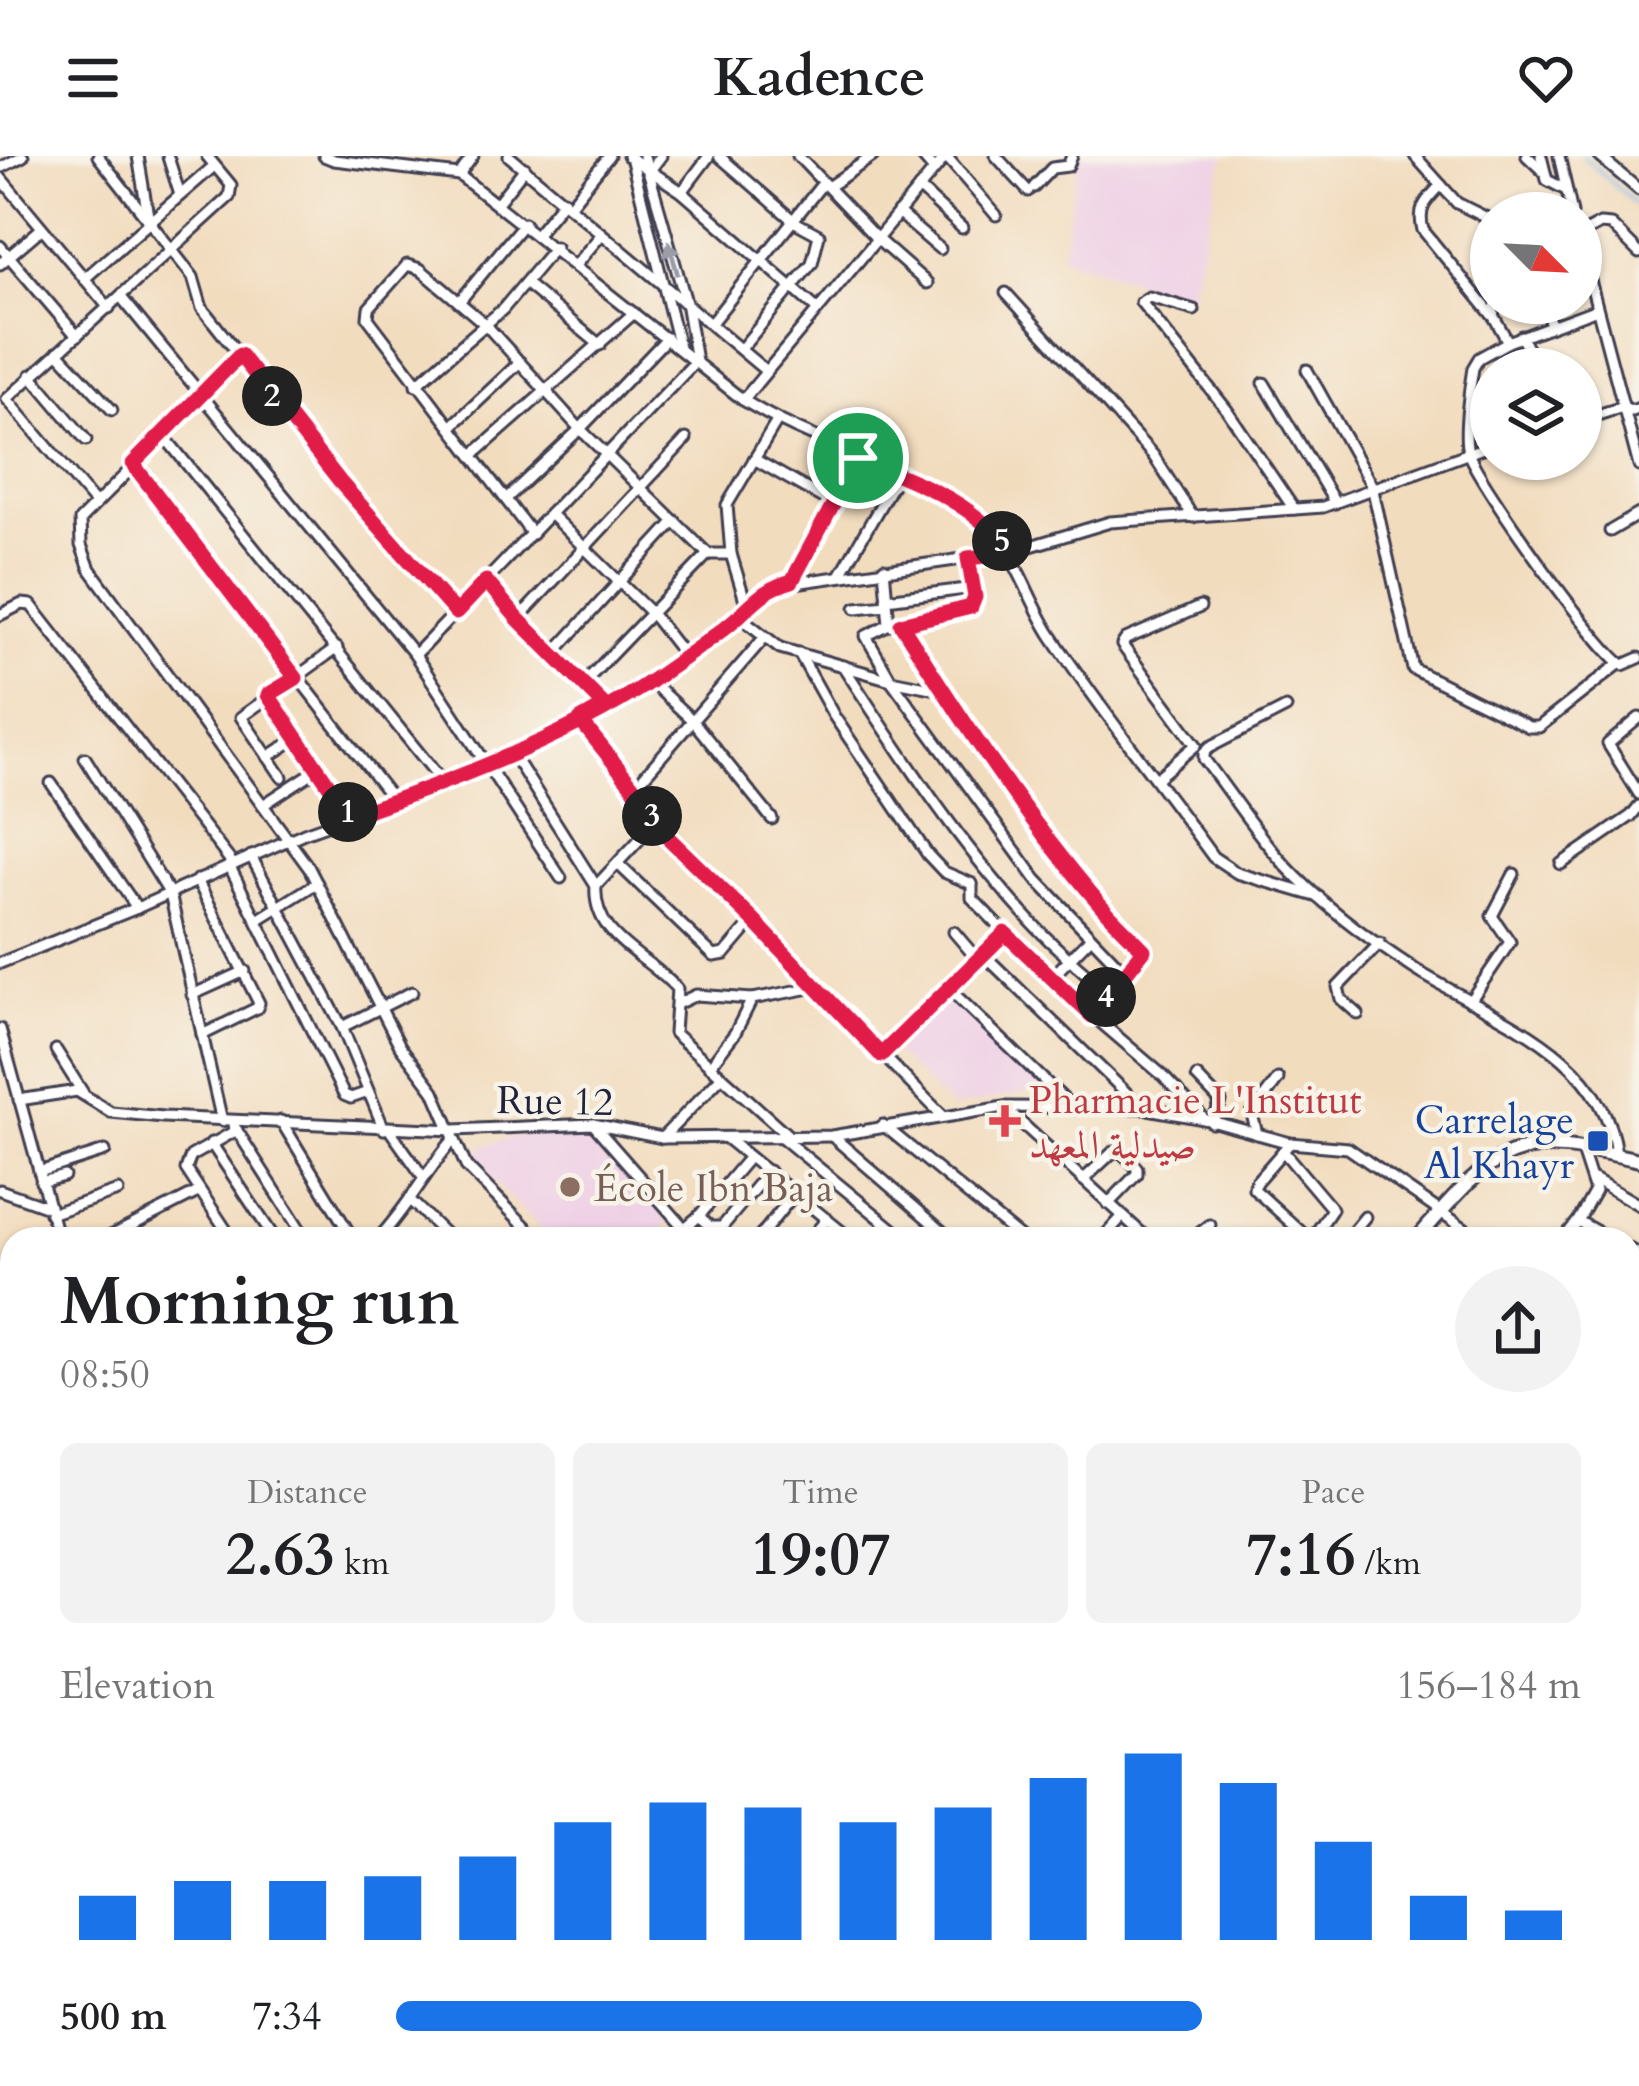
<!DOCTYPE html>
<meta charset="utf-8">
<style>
:root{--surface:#fff;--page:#f2f2f2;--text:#202124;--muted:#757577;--accent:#1a73e8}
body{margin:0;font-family:Cardo,Amiri,serif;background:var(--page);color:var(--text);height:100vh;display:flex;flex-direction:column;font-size:45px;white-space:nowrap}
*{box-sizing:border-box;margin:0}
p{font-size:39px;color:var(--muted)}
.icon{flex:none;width:66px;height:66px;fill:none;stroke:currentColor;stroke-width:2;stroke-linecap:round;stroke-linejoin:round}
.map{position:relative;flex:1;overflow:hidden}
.sheet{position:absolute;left:0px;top:1071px;width:1641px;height:861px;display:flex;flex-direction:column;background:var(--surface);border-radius:36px 36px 0 0;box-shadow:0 3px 9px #0004}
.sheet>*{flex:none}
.needle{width:78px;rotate:114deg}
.controls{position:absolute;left:1470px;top:36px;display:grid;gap:24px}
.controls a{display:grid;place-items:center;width:132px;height:132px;border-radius:50%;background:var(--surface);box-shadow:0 3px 9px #0004;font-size:60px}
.pin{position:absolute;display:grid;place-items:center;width:102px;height:102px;color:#fff;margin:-51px;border:6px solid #fff;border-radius:50%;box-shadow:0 3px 12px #0007}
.km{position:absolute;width:60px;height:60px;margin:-30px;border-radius:50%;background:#222;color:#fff;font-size:33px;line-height:60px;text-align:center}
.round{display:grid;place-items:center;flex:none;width:126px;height:126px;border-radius:63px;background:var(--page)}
.headline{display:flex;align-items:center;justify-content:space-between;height:204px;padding:0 60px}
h1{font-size:66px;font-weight:800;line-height:90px}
.metrics{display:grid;grid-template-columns:repeat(3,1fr);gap:18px;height:204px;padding:12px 60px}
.metrics div{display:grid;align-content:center;border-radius:18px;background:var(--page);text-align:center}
.metrics b{font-size:60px;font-weight:800}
.metrics small{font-size:33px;font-weight:400}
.metrics p{font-size:33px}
.chart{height:336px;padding:24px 60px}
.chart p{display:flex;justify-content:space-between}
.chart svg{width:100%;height:216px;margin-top:12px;stroke:var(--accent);stroke-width:6}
ul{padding:0 60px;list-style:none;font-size:39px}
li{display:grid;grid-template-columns:192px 144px 1fr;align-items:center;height:90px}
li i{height:30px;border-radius:15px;background:var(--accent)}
header{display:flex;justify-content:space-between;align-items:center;height:156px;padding:0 60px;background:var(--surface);font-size:54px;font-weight:800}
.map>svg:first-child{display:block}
.built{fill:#efd0e6}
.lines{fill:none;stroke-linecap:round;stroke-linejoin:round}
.stream{stroke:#7bb7ed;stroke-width:3}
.street-casing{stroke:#413e4f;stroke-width:15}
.secondary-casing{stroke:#413e4f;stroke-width:18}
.primary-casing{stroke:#413e4f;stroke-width:20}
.street{stroke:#fff;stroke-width:9}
.secondary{stroke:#fff;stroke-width:12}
.primary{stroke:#fff;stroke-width:14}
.oneway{fill:#9c9ca7}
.route-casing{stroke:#fff;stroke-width:24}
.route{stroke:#e11d48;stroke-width:15}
.health-dot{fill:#e0444e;stroke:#f7f3e8;stroke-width:4.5}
.transit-dot{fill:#1a4fb4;stroke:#f7f3e8;stroke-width:4.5}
.education-dot{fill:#8d6e63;stroke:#f7f3e8;stroke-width:4.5}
.labels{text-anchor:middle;stroke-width:9;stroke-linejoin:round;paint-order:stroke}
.health-label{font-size:39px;fill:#be3a42;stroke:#f7f3e8;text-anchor:start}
.street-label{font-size:39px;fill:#22223b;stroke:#f7f3e8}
.transit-label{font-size:39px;fill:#164399;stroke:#f7f3e8;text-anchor:end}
.education-label{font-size:39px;fill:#785e54;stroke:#f7f3e8;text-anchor:start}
</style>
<header><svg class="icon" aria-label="menu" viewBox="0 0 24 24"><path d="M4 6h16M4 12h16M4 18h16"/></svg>Kadence<svg class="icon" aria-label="heart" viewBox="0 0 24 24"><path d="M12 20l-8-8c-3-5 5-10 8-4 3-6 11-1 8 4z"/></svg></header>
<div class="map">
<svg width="1639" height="1930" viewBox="0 0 1639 1930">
<rect width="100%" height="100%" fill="#f7f3e8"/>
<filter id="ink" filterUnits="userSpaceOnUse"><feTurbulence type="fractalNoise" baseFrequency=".00833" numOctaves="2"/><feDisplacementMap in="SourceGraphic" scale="24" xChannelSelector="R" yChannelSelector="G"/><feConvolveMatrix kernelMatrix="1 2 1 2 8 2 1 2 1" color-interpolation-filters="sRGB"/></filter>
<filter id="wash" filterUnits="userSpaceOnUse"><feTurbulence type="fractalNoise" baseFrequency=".004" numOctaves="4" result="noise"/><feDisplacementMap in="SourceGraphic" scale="48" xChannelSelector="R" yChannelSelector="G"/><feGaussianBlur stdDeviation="2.7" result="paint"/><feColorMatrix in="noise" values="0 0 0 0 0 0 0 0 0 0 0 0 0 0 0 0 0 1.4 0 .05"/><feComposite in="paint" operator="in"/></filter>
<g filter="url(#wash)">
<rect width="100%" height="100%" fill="#f2dcbe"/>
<g class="built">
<polygon points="1079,0 1224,0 1189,143 1062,100"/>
<polygon points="947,834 1045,933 951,952 892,894"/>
<polygon points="594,976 666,1059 665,1075 658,1083 551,1083 471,1002 483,990 523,978"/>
</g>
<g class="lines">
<g class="stream">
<polyline points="1583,0 1639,51"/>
<polyline points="1629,1505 1639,1487"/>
<polyline points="1490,1920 1495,1930"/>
</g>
</g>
</g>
<g filter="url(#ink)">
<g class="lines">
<g class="street-casing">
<g id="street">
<polyline points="98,0 193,121 202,152 340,326 456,457"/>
<polyline points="138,0 148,60"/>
<path d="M324 0 334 4 459 19 743 244C814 289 909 310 973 358 1017 392 1023 435 1051 479 1101 555 1160 627 1213 701L1237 717 1319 741"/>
<polyline points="509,0 766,215"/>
<polyline points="628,0 682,36 818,154"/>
<polyline points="719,0 795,66 819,79 812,107 741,193"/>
<polyline points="798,0 877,83 927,127"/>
<polyline points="922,0 934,14"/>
<polyline points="946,0 996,59"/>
<polyline points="996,0 1028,35"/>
<polyline points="1415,0 1457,47 1491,64"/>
<polyline points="1527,0 1545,17"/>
<polyline points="1541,0 1547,24 1566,34"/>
<polyline points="1559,0 1572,57"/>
<polyline points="1599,0 1639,34"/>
<polyline points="168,1 180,39"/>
<polyline points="632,5 679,191"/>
<polyline points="0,12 23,0"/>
<polyline points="648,17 661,0"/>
<polyline points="459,19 473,0"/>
<polyline points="0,21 109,152"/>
<path d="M1441 29C1426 45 1417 52 1423 74L1492 159"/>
<polyline points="828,31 873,0"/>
<polyline points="1034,31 1052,12 1068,10 1072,0"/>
<polyline points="919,32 962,72"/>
<polyline points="682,36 709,0"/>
<polyline points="498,46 525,12"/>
<polyline points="570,49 609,0"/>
<polyline points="898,57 940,93"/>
<polyline points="537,77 564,44"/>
<polyline points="1581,78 1600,68 1611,69 1639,97"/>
<polyline points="0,90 77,180"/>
<polyline points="1581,90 1639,310"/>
<polyline points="0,108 41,73"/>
<polyline points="576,108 602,78"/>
<polyline points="84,123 214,10"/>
<polyline points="526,128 600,189"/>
<polyline points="1006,137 1153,299 1193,361"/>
<polyline points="121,141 415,499 561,722"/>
<polyline points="459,146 524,67"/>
<path d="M1496 147 1493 159 1508 186 1479 202 1473 212C1470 230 1463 279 1468 296 1476 324 1600 496 1623 509L1639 502"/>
<polyline points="1544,147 1551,169"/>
<polyline points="1194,154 1149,141 1141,146 1227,254 1294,353"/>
<polyline points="711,167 823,27"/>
<polyline points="1521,180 1537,213"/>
<polyline points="1508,186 1597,153"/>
<polyline points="58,196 112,254"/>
<polyline points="240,199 200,237 164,280 80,364 81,389 90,413 309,712 400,890 434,935 466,1010 538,1083"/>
<polyline points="1307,214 1372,330 1413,513 1529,571 1539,571 1619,508"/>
<polyline points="31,219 86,284"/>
<polyline points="1264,227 1335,347"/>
<polyline points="416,229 503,153 555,91"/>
<polyline points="743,244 946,0"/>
<polyline points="1581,264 1623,251 1633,255 1639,252"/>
<polyline points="451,271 520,206"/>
<polyline points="164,280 441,624"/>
<polyline points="474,298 634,157"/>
<polyline points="754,303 835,349"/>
<polyline points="133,309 394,645"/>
<polyline points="507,342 580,273 667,182"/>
<polyline points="95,347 7,243 229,41 231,29 207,0"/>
<polyline points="550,358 651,457 684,499"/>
<polyline points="1610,375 1639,358"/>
<polyline points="532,378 368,162 369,152 407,109 420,113 486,169 580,273 708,398"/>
<polyline points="884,412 889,468"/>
<polyline points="841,418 898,319"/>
<polyline points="486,425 605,550"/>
<polyline points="792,425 858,302"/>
<polyline points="886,443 974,432"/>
<polyline points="747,451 731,398 727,349 777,265"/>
<polyline points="856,452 887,449"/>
<polyline points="0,459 22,448 31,449 233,708"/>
<polyline points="739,460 780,492 891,524 1036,723 1123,814 1121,825 1092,860"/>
<polyline points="518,463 686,283"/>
<path d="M901 468C973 583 1052 694 1144 794L1125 818"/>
<polyline points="799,497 834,560 928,699 944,716 972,728"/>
<polyline points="553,498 675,365"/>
<polyline points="415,499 696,205 686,146 644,0"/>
<path d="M843 510C901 599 961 691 1034 769 1057 794 1084 815 1109 838"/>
<polyline points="650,525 693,565 772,663"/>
<polyline points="583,528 708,398 731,398"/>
<polyline points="941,534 891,524 866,480 889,468 971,450 975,441 967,402"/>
<polyline points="268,539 350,660"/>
<path d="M1286 552 1210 591 1204 597V603C1236 645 1267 695 1307 731 1339 761 1379 790 1416 814 1491 861 1604 896 1616 998"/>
<polyline points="1639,562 1608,588 1639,638"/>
<polyline points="580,564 634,632 654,668 942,959"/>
<path d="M512 597 596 730C592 782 648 799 677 833L674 877 790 981"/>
<polyline points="268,601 297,582"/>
<polyline points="85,602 170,738 222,965"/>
<polyline points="282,621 241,561 337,492"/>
<polyline points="1157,622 1196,589 1122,489 1126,483 1200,451"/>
<polyline points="51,627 137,752"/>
<polyline points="634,632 764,482"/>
<polyline points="263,649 318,613"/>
<polyline points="251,700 342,871 384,973"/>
<polyline points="618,708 714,800 725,798 753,765"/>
<polyline points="1561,708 1631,660 1639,650"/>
<polyline points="229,709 344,939 351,942 368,936"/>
<polyline points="197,724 259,847 257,852 202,879"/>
<polyline points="972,728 972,742 1050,823 1161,918 1204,963"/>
<polyline points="596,730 654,668"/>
<polyline points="259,763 317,727"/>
<polyline points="954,776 977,803"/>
<polyline points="983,798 1142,952"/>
<polyline points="0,807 137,752 304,677 410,639 544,582 650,525 774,430 1011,396 1110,366 1323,351 1491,289"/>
<polyline points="1050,823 1089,783"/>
<polyline points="947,831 1074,953"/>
<polyline points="192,839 245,815"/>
<polyline points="1470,845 1510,786 1492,760 1514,718"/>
<polyline points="679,847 696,839 752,843"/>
<polyline points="1358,858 1341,843 1338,831 1380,787"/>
<polyline points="342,871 412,836"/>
<polyline points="0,873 58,1083"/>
<polyline points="56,894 83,937"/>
<polyline points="881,899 1005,777"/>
<polyline points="710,910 735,877 752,843 816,831"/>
<polyline points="1197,921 1221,946 1212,967"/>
<polyline points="19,944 77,935 111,956 163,961 454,974 593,968 662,982 832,980 1004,951 1142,952 1204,963 1290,987 1348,992 1480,1083"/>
<polyline points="1004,951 1148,1083"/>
<polyline points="281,965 348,1075 346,1083"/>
<polyline points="593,968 684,1072"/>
<polyline points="883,969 1022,1083"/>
<polyline points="234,970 306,1083"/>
<polyline points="389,973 424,1022"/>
<polyline points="1257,978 1252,958 1278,923"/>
<polyline points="780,980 904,1082"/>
<polyline points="832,980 951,1083"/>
<polyline points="662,982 722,920"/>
<polyline points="726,982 851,1083"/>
<polyline points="211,987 275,1083"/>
<polyline points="1290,987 1256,1026 1254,1033 1309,1083"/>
<polyline points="1283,995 1332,1053 1312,1083"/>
<polyline points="39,1016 105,995"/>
<polyline points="1594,1023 1639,1049"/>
<polyline points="1083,1024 1113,996 1121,996 1137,1012 1137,1018 1108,1048"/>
<polyline points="41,1026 64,1020"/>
<polyline points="0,1034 48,1051"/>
<polyline points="411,1045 450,1083"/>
<polyline points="50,1058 118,1035"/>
<polyline points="699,1060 710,1071 722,1071 769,1015"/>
<polyline points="1578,1065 1610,1083"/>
<polyline points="105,1083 198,1036"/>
<polyline points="232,1083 186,1013 191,1000 237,974"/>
<path d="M378 1083C409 1050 425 1016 454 983"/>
<polyline points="672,1083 699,1060 749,1001"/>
<polyline points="758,1083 795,1037"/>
<polyline points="810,1083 827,1063"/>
<polyline points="1102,1083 1122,1061"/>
<polyline points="1192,1083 1210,1069"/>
<polyline points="1347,1083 1365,1061"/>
<polyline points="1563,1083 1578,1065 1595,1035 1582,995"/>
<polyline points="1629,1093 1639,1099"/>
<polyline points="1629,1237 1639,1244"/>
<polyline points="1629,1411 1639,1351"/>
<polyline points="0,1568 12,1570"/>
<polyline points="0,1621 12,1624"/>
<polyline points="0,1793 12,1792"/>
<polyline points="1629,1809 1639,1791"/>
<polyline points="0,1889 12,1914"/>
<polyline points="84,1920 89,1930"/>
<polyline points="251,1920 255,1930"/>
<polyline points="375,1920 377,1930"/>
<polyline points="773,1920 800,1930"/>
<polyline points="1023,1920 1056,1930"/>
<polyline points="16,1930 47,1920"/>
<polyline points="156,1930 177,1920"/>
<polyline points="727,1930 730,1920"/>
<polyline points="870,1930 873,1920"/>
<polyline points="931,1930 933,1920"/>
<polyline points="991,1930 994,1920"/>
<polyline points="1203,1930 1207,1920"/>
<polyline points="1379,1930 1383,1920"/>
<polyline points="1584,1930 1587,1920"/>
</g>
</g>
<g class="secondary-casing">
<g id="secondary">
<path d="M1417 1083C1498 989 1514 975 1639 1004"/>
<polyline points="515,1920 547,1930"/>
<polyline points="567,1920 599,1930"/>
<polyline points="1228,1920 1253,1930"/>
<polyline points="270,1930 290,1920"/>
<polyline points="300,1930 324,1920"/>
<polyline points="638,1930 641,1920"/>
</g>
</g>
<g class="primary-casing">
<g id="primary">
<polyline points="0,1518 12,1520"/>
<polyline points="0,1531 12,1533"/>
<polyline points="1629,1868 1639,1870"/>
</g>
</g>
<use href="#street" class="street"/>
<use href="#secondary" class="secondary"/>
<use href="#primary" class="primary"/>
</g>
<defs><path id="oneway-solid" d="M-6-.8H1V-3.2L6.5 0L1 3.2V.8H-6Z" transform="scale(3)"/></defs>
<use class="oneway" href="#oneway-solid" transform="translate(673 102) rotate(-106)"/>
</g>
<g class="lines" filter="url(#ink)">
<g class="route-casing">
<path id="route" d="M858 302 792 425C767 432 758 442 740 459 717 480 677 507 651 525 570 580 444 628 350 660L268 539 296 522 133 308 240 199 340 326 456 457 486 425 518 463 605 550 580 564 634 632 654 668 754 765 881 899 1005 777 1092 860 1144 794C1129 778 1113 764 1099 747 1025 661 961 563 901 468L971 451 975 441 968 402 1011 397C974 345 914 325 858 302"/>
</g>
<use href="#route" class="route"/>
</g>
<path class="health-dot" d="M999 947h12v12h12v12h-12v12h-12v-12h-12v-12h12z"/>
<rect class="transit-dot" x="1586" y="973" width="24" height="24" rx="6"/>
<circle class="education-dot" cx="570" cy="1031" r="12"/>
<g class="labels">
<g class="health-label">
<text x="1029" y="957">Pharmacie L'Institut<tspan x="1029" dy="45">صيدلية المعهد</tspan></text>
</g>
<g class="street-label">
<text transform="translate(555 944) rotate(1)" y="14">Rue 12</text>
</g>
<g class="transit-label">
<text x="1574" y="977">Carrelage<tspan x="1574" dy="45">Al Khayr</tspan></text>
</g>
<g class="education-label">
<text x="594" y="1045">École Ibn Baja</text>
</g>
</g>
</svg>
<div class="controls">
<a><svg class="needle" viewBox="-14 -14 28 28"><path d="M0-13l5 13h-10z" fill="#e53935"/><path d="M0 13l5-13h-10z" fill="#757577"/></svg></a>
<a><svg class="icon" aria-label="layers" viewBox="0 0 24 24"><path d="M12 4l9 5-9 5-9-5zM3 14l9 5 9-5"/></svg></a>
</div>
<div class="pin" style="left:858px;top:302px;background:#1e9e55"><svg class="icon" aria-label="arrive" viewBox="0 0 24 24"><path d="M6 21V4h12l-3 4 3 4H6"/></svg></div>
<b class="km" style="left:348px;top:656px">1</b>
<b class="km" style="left:272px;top:240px">2</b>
<b class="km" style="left:652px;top:660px">3</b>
<b class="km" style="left:1106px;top:841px">4</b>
<b class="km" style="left:1002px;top:385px">5</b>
<section class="sheet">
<div class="headline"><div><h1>Morning run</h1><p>08:50</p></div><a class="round"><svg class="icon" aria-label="share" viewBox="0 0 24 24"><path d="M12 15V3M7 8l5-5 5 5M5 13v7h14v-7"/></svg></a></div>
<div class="metrics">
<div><p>Distance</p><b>2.63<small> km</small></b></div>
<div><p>Time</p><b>19:07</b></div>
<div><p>Pace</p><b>7:16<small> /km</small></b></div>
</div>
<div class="chart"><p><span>Elevation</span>156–184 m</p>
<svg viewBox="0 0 160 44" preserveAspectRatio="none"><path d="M5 44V35M15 44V32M25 44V32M35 44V31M45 44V27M55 44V20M65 44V16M75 44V17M85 44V20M95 44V17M105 44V11M115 44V6M125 44V12M135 44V24M145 44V35M155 44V38"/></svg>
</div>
<ul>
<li><b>500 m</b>7:34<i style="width:68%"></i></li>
</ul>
</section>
</div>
